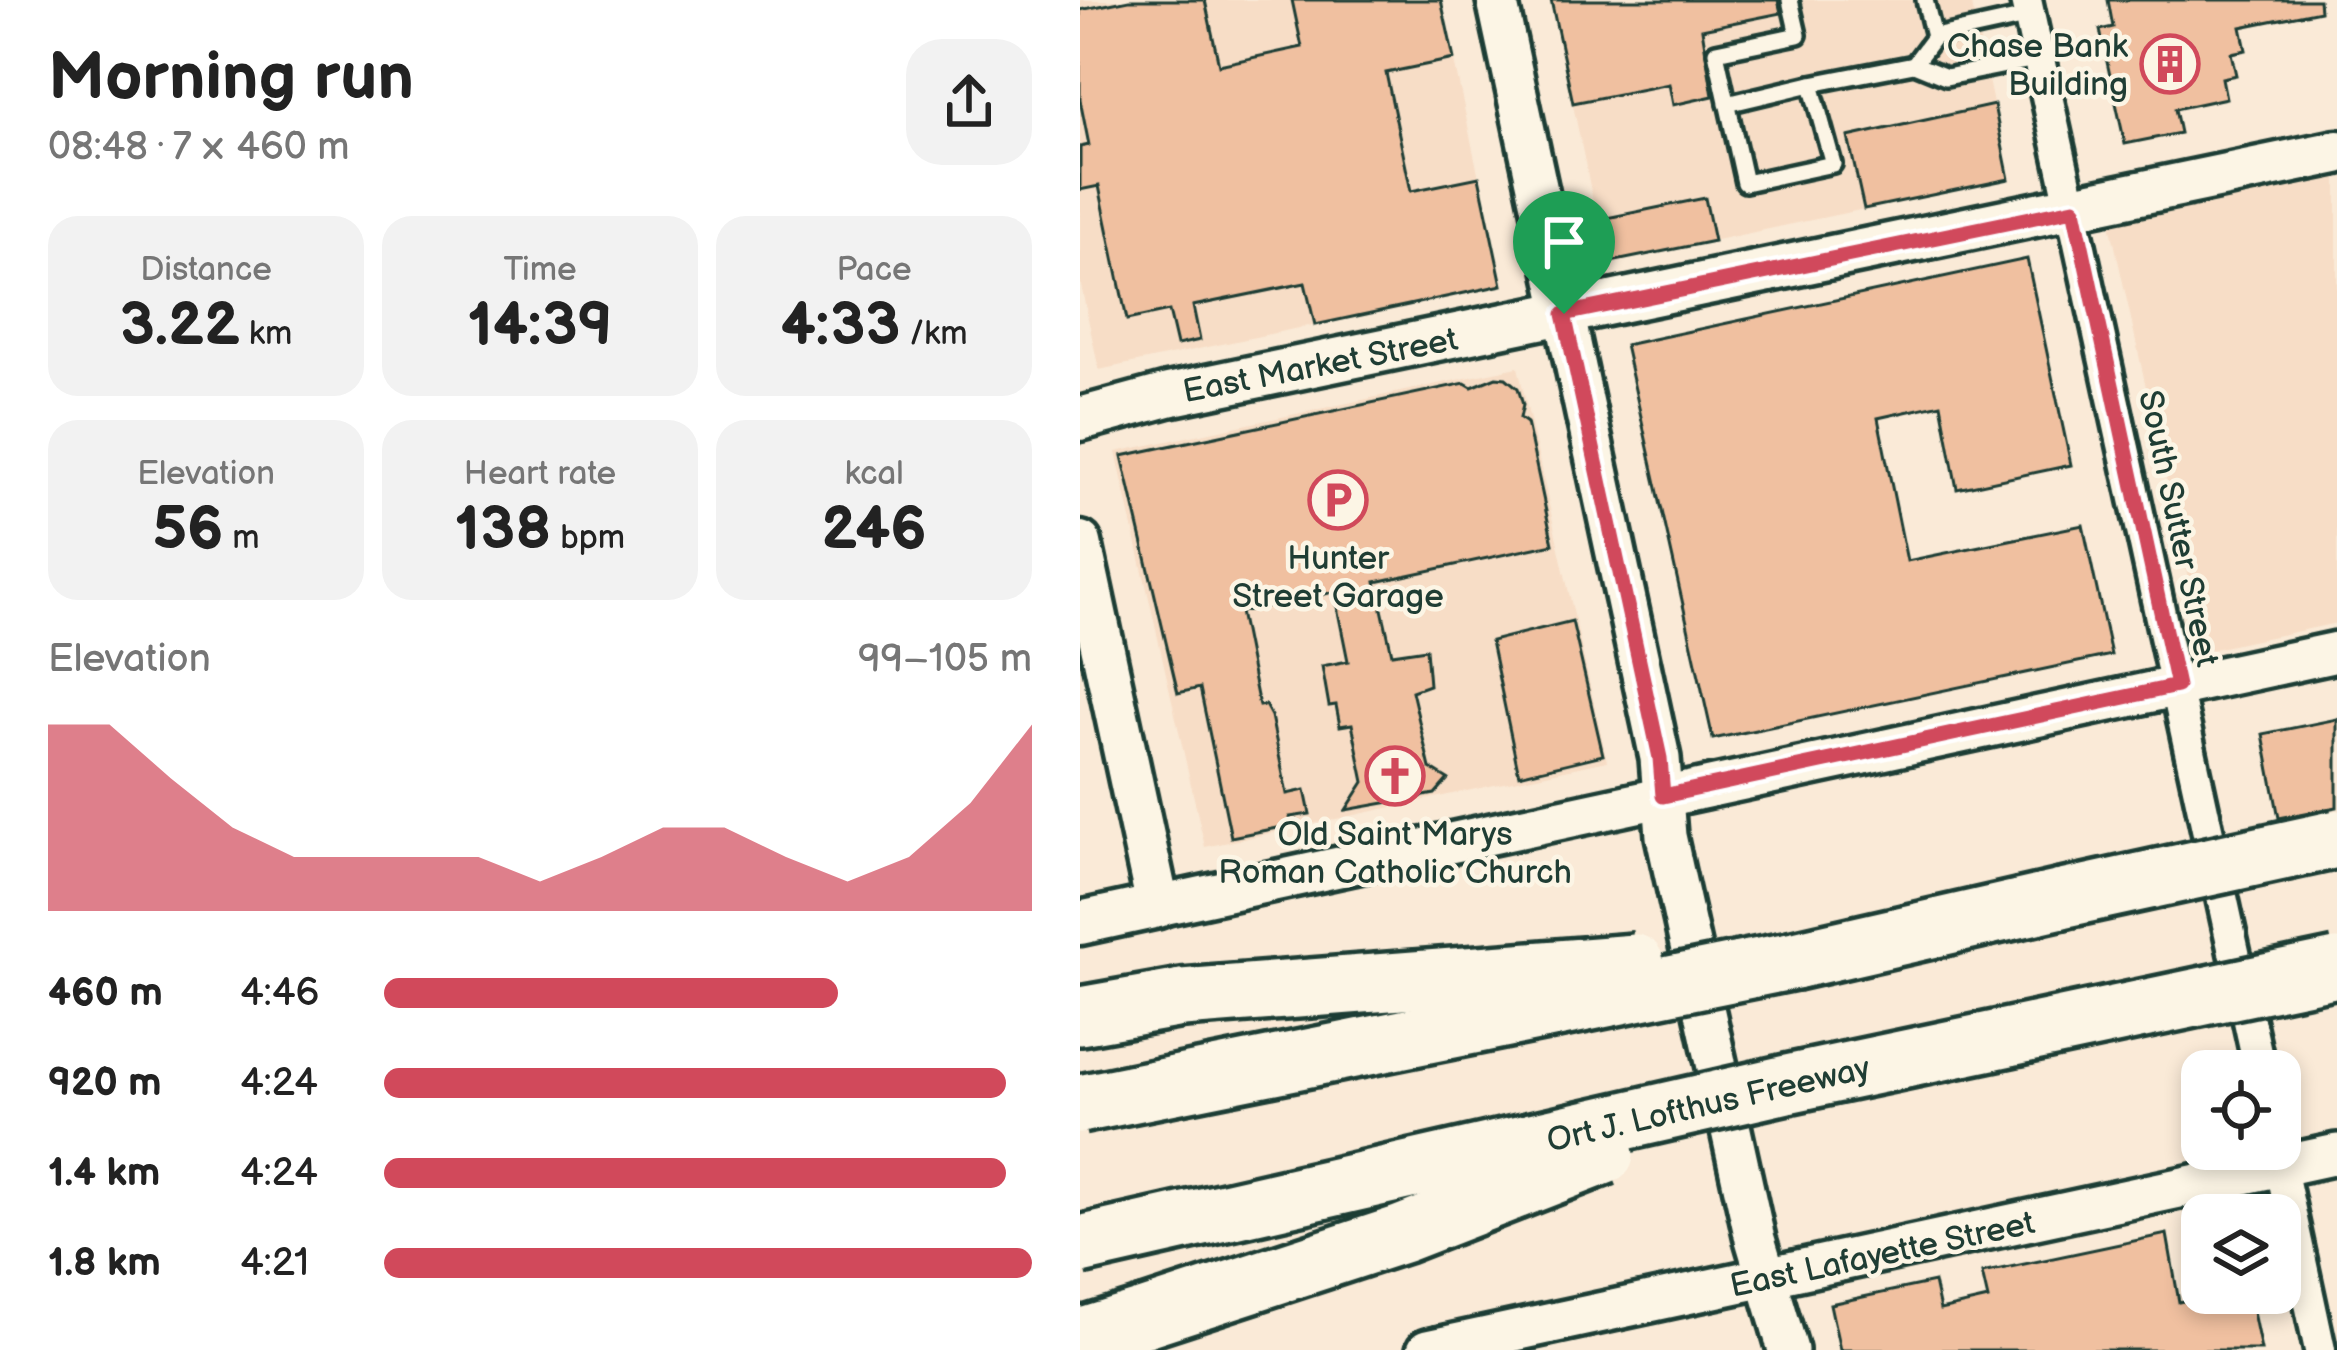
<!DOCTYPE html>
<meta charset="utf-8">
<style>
:root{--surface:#fff;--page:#f2f2f2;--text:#222;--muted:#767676;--accent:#d1495b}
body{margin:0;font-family:"Balsamiq Sans",sans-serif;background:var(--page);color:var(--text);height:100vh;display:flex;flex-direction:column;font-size:45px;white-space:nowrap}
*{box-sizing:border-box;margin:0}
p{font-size:39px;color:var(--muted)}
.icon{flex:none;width:66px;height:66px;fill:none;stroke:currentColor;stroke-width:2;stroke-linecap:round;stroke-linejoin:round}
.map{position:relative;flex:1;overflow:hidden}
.sheet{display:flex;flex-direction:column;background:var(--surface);width:1080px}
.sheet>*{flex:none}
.fabs{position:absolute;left:1101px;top:1050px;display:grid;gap:24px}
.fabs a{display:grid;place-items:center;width:120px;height:120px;border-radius:24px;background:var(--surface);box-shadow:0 6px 18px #0003;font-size:60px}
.pin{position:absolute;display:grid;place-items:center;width:102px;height:102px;color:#fff;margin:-123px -51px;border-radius:50% 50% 50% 0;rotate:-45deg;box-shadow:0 0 12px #0007}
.pin .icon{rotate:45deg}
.round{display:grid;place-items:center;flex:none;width:126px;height:126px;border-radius:36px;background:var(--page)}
.overview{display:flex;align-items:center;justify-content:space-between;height:204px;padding:0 48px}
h1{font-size:66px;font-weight:600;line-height:90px}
.figures{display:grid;grid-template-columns:repeat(3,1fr);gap:18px;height:204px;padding:12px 48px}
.figures div{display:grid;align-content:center;border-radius:30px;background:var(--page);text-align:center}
.figures b{font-size:60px;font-weight:600}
.figures small{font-size:33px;font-weight:400}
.figures p{font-size:33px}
.chart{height:336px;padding:24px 48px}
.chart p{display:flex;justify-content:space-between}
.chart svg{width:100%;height:216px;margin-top:12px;fill:var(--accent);opacity:.7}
ul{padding:0 48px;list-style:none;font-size:39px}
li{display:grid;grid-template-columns:192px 144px 1fr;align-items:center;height:90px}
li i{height:30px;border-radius:15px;background:var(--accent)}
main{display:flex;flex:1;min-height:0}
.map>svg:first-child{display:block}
.built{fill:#f7ddc6}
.building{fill:#f0c0a0;stroke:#1f3d34;stroke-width:3}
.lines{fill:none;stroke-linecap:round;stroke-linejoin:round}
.service-casing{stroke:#1f3d34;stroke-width:24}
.minor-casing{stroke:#1f3d34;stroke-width:39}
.tertiary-casing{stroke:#1f3d34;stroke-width:48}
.secondary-casing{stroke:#1f3d34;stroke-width:51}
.motorway-casing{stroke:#1f3d34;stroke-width:66}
.service{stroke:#fcf5e5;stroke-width:15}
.minor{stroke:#fcf5e5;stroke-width:30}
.tertiary{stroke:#fcf5e5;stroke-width:39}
.secondary{stroke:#fcf5e5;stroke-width:42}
.motorway{stroke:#fcf5e5;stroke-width:57}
.motorway-bridge-casing{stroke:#1f3d34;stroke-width:66;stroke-linecap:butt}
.motorway-bridge{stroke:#fcf5e5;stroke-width:57}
.route-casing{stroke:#fff;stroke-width:24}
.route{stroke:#d1495b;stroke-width:15}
.labels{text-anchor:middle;stroke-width:9;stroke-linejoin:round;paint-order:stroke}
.poi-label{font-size:33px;fill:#1f3d34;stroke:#fcf5e5}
.street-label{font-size:33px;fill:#1f3d34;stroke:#fcf5e5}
</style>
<main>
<section class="sheet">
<div class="overview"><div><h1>Morning run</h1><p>08:48 · 7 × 460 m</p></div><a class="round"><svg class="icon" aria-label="share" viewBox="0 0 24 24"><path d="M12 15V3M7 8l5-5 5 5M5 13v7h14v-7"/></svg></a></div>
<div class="figures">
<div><p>Distance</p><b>3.22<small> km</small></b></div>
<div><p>Time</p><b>14:39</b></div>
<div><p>Pace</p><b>4:33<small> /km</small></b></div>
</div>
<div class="figures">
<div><p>Elevation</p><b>56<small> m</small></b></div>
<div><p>Heart rate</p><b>138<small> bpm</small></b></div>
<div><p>kcal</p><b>246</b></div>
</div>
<div class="chart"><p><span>Elevation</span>99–105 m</p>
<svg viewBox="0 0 160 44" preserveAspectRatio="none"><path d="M0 44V6L10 6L20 17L30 27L40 33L50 33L60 33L70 33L80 38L90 33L100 27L110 27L120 33L130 38L140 33L150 22L160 6V44z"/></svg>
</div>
<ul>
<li><b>460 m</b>4:46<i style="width:70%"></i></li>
<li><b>920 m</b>4:24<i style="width:96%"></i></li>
<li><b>1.4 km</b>4:24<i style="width:96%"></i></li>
<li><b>1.8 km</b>4:21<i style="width:100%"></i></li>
</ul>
</section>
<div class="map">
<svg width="1257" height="1350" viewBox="0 0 1257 1350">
<rect width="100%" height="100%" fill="#faead7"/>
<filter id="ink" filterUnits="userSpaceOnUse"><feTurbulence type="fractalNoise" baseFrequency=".00833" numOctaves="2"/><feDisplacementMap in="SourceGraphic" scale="24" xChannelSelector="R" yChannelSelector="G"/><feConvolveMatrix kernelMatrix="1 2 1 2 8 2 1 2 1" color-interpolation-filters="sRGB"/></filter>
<g filter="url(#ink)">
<g class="built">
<polygon points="0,0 361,0 422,285 19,370 0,281"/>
<polygon points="471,0 891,0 929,179 526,263"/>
<polygon points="1257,170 1257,623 1124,651 1029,219"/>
<polygon points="438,367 527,761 125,847 36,452"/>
</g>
<g class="building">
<polygon points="49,0 125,0 139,65 222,47 212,0 361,0 374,59 306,73 331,191 399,177 422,285 235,325 225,283 113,306 120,340 97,345 89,311 47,320 19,186 0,190 0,147 9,145 0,100 0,10"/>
<polygon points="471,0 698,0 701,13 622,29 633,96 593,105 589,84 493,103"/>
<polygon points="1028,0 1239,0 1240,11 1161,27 1166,50 1151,53 1156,75 1142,78 1146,98 1095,109 1100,133 1045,144 1020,30 1033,27"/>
<polygon points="914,105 929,179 784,209 768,137"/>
<polygon points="625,198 634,241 526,263 517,220"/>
<polygon points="947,259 991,465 877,489 861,404 798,418 827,561 1003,525 1031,655 633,739 545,345"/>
<polygon points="416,377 426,378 438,388 443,405 440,418 447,423 473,544 296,582 312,654 346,649 349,685 332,691 350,768 368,779 355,794 266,810 284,782 272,724 260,726 256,705 249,706 242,666 268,661 254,592 160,612 179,706 185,705 191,716 207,794 225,790 230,814 210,817 212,825 151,837 120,688 98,693 42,456 385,383 392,387"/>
<polygon points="492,621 523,755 439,775 411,641"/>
<polygon points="1257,719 1257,807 1199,818 1183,734"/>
<polygon points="1087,1234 1099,1302 1140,1293 1169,1293 1181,1350 760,1350 750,1304 854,1282 860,1310 908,1299 902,1273"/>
</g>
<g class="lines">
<g class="service-casing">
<g id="service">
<polyline points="710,0 718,35 636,52 665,183 753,164 731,84 834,64 866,77 961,58"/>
<polyline points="845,0 854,37"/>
<polyline points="834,64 854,37 950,16"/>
<polyline points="647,104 731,84"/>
</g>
</g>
<g class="minor-casing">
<g id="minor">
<polyline points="946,0 1180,1071"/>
<polyline points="1197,1149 1240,1350"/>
</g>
</g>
<g class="tertiary-casing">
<g id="tertiary">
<polyline points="417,0 580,758 586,836 675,1239 708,1350"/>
<polyline points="78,906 1257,652"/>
<polyline points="347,1350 1257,1154"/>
</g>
</g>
<g class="secondary-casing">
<g id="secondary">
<polyline points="0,419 88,395 1257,152"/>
<polyline points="0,543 78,906 0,923"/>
</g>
</g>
<g class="motorway-casing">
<g id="motorway">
<polyline points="715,960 982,899"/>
<polyline points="0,1016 102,998"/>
<polyline points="0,1338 65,1318"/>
</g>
</g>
<use href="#service" class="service"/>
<use href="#minor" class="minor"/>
<use href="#tertiary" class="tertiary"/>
<use href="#secondary" class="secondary"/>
<use href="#motorway" class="motorway"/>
<g class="motorway-bridge-casing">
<g id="motorway-bridge">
<polyline points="982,899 1257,839"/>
<polyline points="102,998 555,963"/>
<polyline points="0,1104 715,960"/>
<polyline points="0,1245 707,1084 1257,968"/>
<polyline points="65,1318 322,1234 525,1155"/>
</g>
</g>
<use href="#motorway-bridge" class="motorway-bridge"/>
</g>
</g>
<g class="lines" filter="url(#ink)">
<g class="route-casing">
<polygon id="route" points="994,209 1097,686 583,796 580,758 484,314"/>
</g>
<use href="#route" class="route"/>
</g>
<defs>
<g id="building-ring" transform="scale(3)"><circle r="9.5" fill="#fcf5e5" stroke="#d1495b" stroke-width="1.5"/><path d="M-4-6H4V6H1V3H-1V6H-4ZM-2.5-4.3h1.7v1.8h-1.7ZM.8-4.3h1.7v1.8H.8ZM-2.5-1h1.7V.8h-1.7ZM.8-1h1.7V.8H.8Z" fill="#d1495b"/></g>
<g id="parking-ring" transform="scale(3)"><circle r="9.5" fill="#fcf5e5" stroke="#d1495b" stroke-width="1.5"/><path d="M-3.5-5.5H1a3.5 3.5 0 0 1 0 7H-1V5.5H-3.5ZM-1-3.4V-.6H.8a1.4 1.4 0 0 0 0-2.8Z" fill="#d1495b"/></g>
<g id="church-ring" transform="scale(3)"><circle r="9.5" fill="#fcf5e5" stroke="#d1495b" stroke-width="1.5"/><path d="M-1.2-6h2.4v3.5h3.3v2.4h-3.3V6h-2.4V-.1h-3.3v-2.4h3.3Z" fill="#d1495b"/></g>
</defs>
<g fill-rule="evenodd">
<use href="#building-ring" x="1090" y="64"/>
<use href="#parking-ring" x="258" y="500"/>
<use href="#church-ring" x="315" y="776"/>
</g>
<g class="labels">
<g class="poi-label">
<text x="1048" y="57" text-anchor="end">Chase Bank<tspan x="1048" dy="38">Building</tspan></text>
<text x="258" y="569">Hunter<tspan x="258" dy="38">Street Garage</tspan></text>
<text x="315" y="845">Old Saint Marys<tspan x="315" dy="38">Roman Catholic Church</tspan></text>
</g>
<g class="street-label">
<text transform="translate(240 364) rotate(-11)" y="12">East Market Street</text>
<text transform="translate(1100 528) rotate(78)" y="12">South Sutter Street</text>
<text transform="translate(628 1103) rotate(-13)" y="12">Ort J. Lofthus Freeway</text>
<text transform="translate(802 1253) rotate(-12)" y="12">East Lafayette Street</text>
</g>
</g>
</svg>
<div class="fabs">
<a><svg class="icon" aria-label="locate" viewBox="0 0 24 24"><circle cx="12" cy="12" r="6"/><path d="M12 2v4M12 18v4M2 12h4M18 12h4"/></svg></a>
<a><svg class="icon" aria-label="layers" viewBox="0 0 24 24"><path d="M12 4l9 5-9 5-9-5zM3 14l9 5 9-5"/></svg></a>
</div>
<div class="pin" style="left:484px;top:314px;background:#1e9e55"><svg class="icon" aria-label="arrive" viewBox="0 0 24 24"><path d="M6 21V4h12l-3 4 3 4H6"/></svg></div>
</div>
</main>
